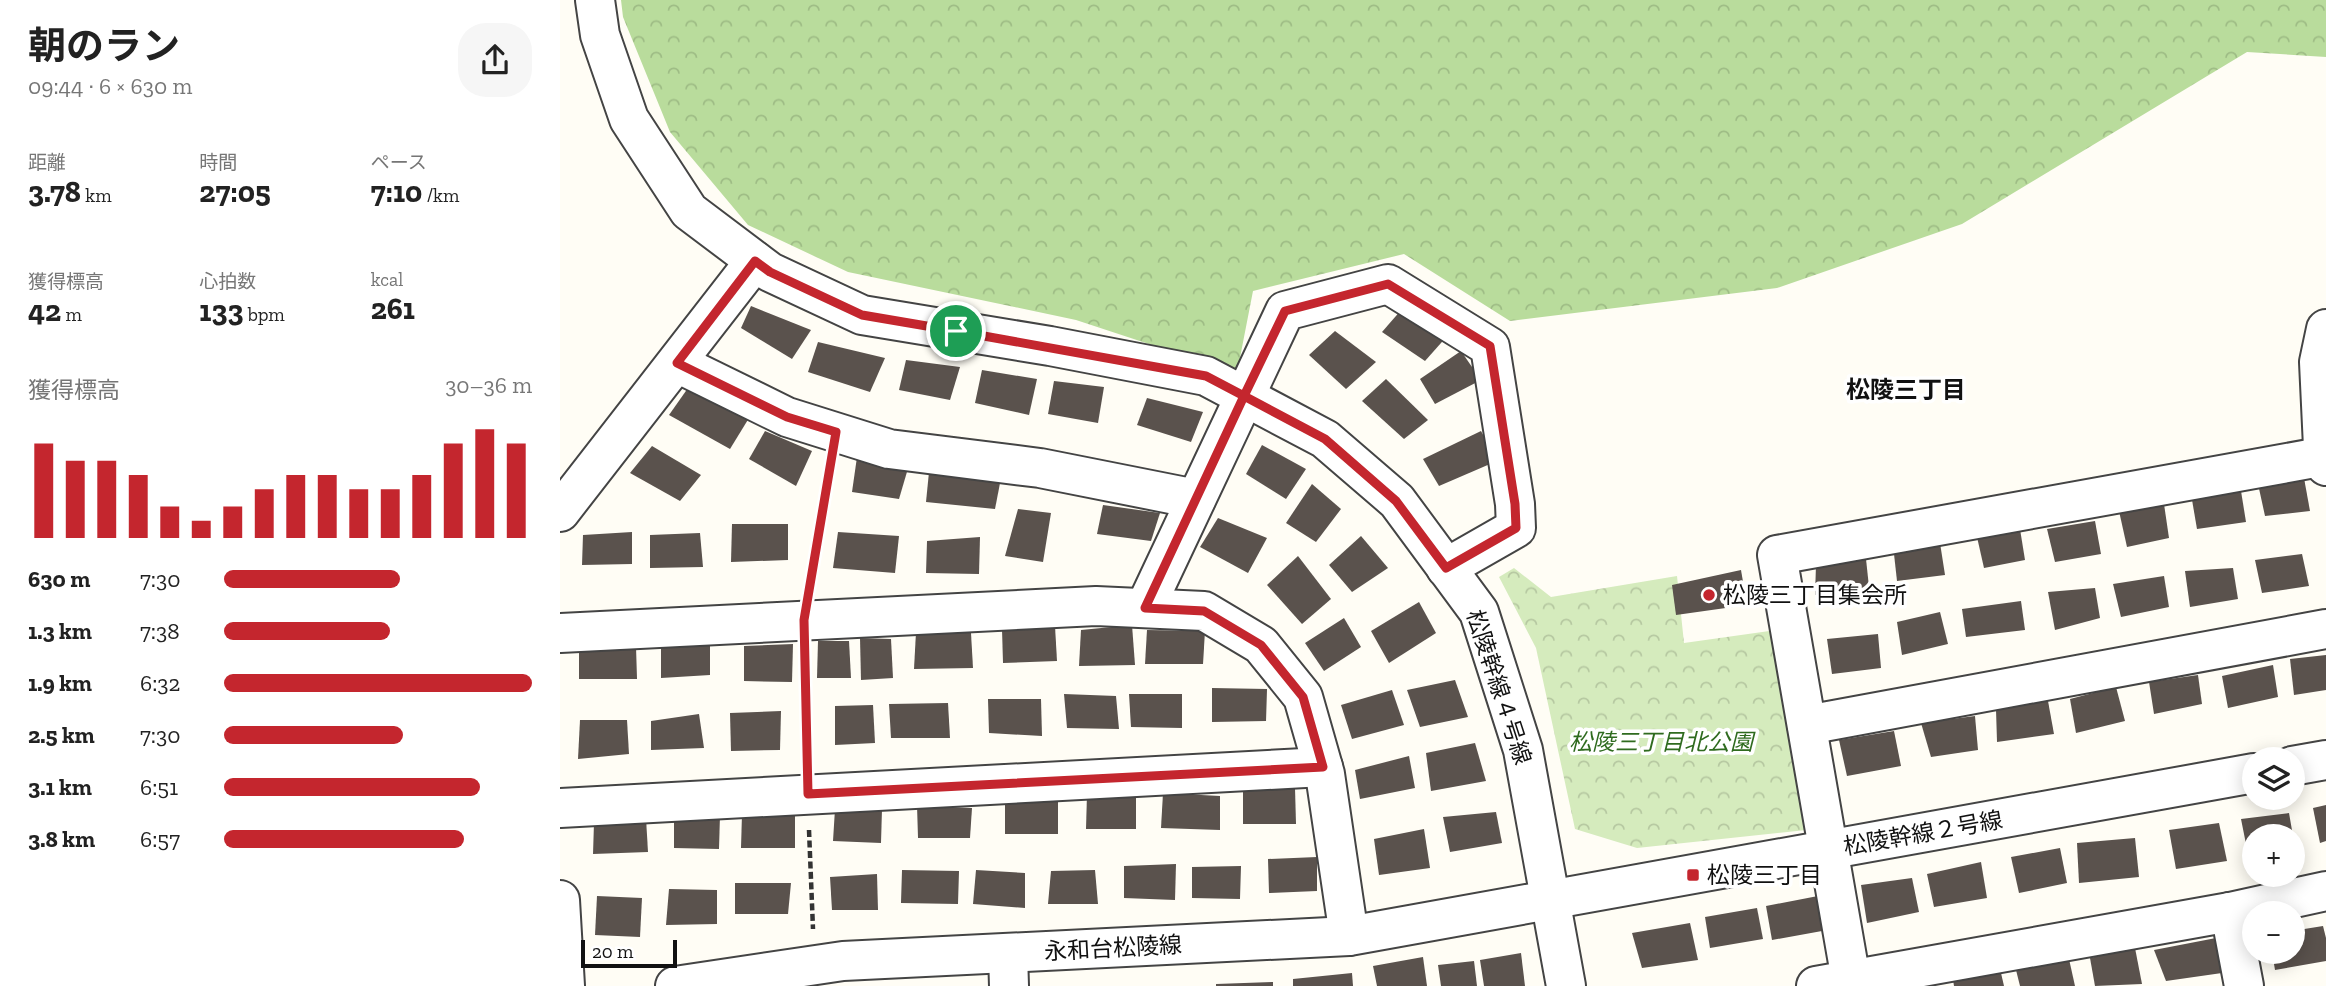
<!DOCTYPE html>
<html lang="ja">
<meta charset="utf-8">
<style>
:root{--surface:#fff;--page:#f6f6f6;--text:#222;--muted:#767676;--accent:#c4262e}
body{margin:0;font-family:"Zilla Slab","Noto Sans JP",serif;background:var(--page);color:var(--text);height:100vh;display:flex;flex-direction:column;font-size:26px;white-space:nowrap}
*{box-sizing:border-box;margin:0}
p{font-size:23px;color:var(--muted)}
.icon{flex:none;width:38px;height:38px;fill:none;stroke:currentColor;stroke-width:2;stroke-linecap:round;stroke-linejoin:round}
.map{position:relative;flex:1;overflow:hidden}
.panel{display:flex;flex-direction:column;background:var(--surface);width:560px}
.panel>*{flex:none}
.buttons{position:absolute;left:1682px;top:747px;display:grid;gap:14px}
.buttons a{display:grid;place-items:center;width:63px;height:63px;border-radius:50%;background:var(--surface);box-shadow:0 4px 18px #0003;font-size:35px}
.scale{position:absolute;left:21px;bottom:18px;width:96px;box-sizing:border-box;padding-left:7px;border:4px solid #111;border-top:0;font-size:19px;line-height:24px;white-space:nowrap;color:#111;-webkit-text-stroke:5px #fff;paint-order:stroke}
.pin{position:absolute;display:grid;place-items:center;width:60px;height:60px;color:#fff;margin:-30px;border:4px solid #fff;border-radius:50%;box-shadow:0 2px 7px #0007}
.round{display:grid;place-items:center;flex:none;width:74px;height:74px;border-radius:28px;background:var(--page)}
.summary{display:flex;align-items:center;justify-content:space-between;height:119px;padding:0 28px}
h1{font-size:38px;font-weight:700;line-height:52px}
.stats{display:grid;grid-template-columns:repeat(3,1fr);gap:10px;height:119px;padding:7px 28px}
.stats div{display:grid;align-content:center}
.stats b{font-size:30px;font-weight:700}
.stats small{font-size:19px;font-weight:400}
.stats p{font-size:19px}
.chart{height:196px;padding:14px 28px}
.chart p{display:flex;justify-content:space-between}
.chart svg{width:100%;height:126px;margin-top:7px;stroke:var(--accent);stroke-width:6}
ul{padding:0 28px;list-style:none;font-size:23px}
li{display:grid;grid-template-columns:112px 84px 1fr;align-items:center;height:52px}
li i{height:18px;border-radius:9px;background:var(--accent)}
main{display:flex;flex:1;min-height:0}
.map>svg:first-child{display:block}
.forest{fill:url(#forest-crowns)}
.park{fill:url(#park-crowns)}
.building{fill:#5a524d}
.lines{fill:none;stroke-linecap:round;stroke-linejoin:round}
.minor-casing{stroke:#444;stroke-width:42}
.path{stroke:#333;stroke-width:4.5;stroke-dasharray:7 3.5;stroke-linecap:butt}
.minor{stroke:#fff;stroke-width:38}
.route-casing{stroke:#fff;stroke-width:14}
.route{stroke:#c4262e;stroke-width:9}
.poi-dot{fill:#c4262e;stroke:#fff;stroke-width:2.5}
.labels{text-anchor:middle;stroke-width:7;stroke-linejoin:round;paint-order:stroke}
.poi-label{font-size:23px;fill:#111;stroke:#fff;text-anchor:start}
.street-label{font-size:23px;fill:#111;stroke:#fff}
.park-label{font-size:23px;font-style:italic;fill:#2f6b1f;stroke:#fff}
.neighbourhood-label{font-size:24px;font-weight:bold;fill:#111;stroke:#fff}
</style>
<main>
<section class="panel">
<div class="summary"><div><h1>朝のラン</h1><p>09:44 · 6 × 630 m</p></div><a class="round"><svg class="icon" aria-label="share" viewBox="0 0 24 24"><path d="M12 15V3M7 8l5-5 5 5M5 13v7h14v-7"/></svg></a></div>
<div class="stats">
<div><p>距離</p><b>3.78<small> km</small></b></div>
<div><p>時間</p><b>27:05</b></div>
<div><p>ペース</p><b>7:10<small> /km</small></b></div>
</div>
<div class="stats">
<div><p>獲得標高</p><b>42<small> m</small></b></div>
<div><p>心拍数</p><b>133<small> bpm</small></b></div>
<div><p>kcal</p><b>261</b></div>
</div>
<div class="chart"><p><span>獲得標高</span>30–36 m</p>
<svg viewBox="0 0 160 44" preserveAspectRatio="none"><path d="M5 44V11M15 44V17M25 44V17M35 44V22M45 44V33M55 44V38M65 44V33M75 44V27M85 44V22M95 44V22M105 44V27M115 44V27M125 44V22M135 44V11M145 44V6M155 44V11"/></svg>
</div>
<ul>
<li><b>630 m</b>7:30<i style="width:57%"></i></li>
<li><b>1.3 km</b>7:38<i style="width:54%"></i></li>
<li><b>1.9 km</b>6:32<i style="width:100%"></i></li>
<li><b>2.5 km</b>7:30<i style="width:58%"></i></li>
<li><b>3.1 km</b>6:51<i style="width:83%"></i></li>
<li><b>3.8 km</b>6:57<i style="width:78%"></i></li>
</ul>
</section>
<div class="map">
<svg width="1766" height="986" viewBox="0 0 1766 986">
<defs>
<pattern id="forest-crowns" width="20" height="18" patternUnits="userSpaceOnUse" patternTransform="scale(1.75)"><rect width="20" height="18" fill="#b9dc9c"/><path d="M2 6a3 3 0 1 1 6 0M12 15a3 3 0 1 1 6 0" fill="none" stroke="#9ebc85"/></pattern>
<pattern id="park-crowns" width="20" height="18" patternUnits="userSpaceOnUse" patternTransform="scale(1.75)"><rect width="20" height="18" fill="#d5ebbd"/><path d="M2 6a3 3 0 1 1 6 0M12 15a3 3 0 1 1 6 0" fill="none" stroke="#b6c8a1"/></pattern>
</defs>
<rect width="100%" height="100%" fill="#fffdf5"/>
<polygon class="forest" points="61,0 1766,0 1766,57 1687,52 1402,224 1217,288 950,321 844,254 693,291 677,373 516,320 288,272 188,225 110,132 63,17"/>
<polygon class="park" points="954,568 991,597 1117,576 1124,643 1230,628 1265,828 1077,848 1015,829 976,648 939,577"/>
<g class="building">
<polygon points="191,306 251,330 232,359 181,328"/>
<polygon points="842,309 889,334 865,361 822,332"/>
<polygon points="775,331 816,362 786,389 749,355"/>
<polygon points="258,342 325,358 310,392 248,372"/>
<polygon points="901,351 921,380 875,404 860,379"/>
<polygon points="346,360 400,367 390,400 339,390"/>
<polygon points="422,370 477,379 469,415 415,403"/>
<polygon points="826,379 868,420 844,439 802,401"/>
<polygon points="494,381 544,387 538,423 488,414"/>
<polygon points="128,388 189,418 170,449 109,415"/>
<polygon points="587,398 643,412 631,442 577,425"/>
<polygon points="205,431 252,451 236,486 189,459"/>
<polygon points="921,431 937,461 879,486 863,459"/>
<polygon points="702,445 746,469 726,499 686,474"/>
<polygon points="92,446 141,475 120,501 70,473"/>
<polygon points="297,457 349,465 339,499 292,492"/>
<polygon points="369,472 441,478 435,509 366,502"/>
<polygon points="1744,478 1750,511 1705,516 1698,484"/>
<polygon points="752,484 781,509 756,542 726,523"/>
<polygon points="1681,491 1686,522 1637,529 1631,494"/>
<polygon points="1604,504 1609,538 1567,547 1559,511"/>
<polygon points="543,505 600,513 591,541 537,534"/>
<polygon points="458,509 491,513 483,562 445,556"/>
<polygon points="658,518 707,538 688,573 640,547"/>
<polygon points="1535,521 1541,554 1495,562 1487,529"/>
<polygon points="172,524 228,524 228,560 171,562"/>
<polygon points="1460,529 1465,560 1424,568 1417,537"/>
<polygon points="72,532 72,564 22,565 23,535"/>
<polygon points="278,532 339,536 335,573 273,568"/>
<polygon points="140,533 143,567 90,568 90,535"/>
<polygon points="801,536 828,568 792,592 769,565"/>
<polygon points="420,537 419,574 366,573 367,541"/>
<polygon points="1380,543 1385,575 1337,581 1334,554"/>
<polygon points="1742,554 1749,586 1702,593 1695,560"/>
<polygon points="738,556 771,599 742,624 707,585"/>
<polygon points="1306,559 1309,587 1255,595 1256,565"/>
<polygon points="1673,568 1678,599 1630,607 1625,571"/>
<polygon points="1181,570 1187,605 1116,615 1112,585"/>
<polygon points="1604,576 1609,607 1561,617 1553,584"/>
<polygon points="1535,588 1540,618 1495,630 1488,592"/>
<polygon points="1461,601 1465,630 1406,637 1402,609"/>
<polygon points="859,602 876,633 829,663 811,631"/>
<polygon points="1380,612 1388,644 1342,655 1337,622"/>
<polygon points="784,618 801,647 764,671 745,643"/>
<polygon points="572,625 575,665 519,666 521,630"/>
<polygon points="495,626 497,661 443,663 442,629"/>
<polygon points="587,630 645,631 643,664 585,664"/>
<polygon points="356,632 411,633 413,668 354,669"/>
<polygon points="1318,634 1321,668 1272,674 1267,639"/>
<polygon points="300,638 331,639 333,678 301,680"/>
<polygon points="258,641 289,641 291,678 257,678"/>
<polygon points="101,643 150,644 150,675 101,678"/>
<polygon points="233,644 232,682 184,681 184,646"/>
<polygon points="76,646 77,679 19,679 19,652"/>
<polygon points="1766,655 1766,690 1734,695 1730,659"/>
<polygon points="1713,665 1718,697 1668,708 1662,676"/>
<polygon points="1638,675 1642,704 1594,714 1589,682"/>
<polygon points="895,680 908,717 860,727 847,690"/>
<polygon points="1556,687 1565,721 1516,733 1510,699"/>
<polygon points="652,688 707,689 706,721 652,722"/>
<polygon points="832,690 844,725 792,739 781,705"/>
<polygon points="504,694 556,696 559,729 507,728"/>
<polygon points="569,694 622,694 622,728 571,727"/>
<polygon points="428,699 481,699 482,736 429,733"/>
<polygon points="1488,701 1494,734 1437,742 1436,709"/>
<polygon points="388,703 390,738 331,738 329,704"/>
<polygon points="313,705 315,743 275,745 275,706"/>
<polygon points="221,711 220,750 171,751 170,713"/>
<polygon points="139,714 144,748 91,750 91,721"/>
<polygon points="1415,716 1418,750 1371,757 1361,723"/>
<polygon points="20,720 67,720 69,754 18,759"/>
<polygon points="1334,731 1341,766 1287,776 1279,740"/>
<polygon points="915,743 926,781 871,791 866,753"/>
<polygon points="849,756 855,788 800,799 795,770"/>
<polygon points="735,788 736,824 683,824 683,790"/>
<polygon points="576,793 576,829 526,829 527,794"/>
<polygon points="603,793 660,796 660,830 601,828"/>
<polygon points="445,801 498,802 498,834 445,834"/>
<polygon points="1766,805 1766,841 1760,843 1753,808"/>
<polygon points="357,806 412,808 410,838 358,838"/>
<polygon points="275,809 322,809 321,843 273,841"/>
<polygon points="936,812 942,843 890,852 883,817"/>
<polygon points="1729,813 1733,836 1694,836 1694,858 1689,859 1681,819"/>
<polygon points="114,814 160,815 159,849 114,848"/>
<polygon points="182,814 235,816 235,848 181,848"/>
<polygon points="86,818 88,852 33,854 34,823"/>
<polygon points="1659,823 1667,861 1616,869 1609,830"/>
<polygon points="864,829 870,868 819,875 814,839"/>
<polygon points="1575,838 1579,877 1519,883 1517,843"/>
<polygon points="1500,848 1507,883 1459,893 1451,857"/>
<polygon points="757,857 757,891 709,893 708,859"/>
<polygon points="1421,862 1427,898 1374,907 1367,874"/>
<polygon points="616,864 615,900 564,898 564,866"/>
<polygon points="681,866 680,899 632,898 632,867"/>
<polygon points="342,870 399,871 398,904 341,903"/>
<polygon points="416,870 465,873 465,908 413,904"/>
<polygon points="535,870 538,904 488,904 491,871"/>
<polygon points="317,874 318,910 272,910 270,877"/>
<polygon points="1352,878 1359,912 1307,923 1301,885"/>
<polygon points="175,883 231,883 228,914 175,914"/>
<polygon points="109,889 157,890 157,924 106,925"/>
<polygon points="37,896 82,898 80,937 35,935"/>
<polygon points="1258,896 1262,931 1212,940 1206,906"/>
<polygon points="1197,908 1203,939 1150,948 1145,917"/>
<polygon points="1130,923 1138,960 1082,968 1072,933"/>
<polygon points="1763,926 1766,938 1766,961 1715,970 1712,952 1732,952 1732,931"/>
<polygon points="1656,938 1662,973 1606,981 1594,950"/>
<polygon points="1575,948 1582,984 1535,986 1530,958"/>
<polygon points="961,953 965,986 924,986 920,960"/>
<polygon points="863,957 867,986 817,986 813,966"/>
<polygon points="1509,959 1515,986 1460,986 1456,970"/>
<polygon points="914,961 917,986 881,986 878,965"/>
<polygon points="792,973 793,986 733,986 733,979"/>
<polygon points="1441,973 1444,986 1394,986 1393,980"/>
<polygon points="713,982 713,986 656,986 656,984"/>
</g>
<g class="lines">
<g class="minor-casing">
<g id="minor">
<polyline points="35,0 40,35 69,119 129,211 210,272 302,315 490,346 646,376 765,439 837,501 919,612 963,750 1006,986"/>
<polyline points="1766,329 1759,362 1763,447 1766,466"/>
<polyline points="117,363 227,417 329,449 480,468 636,499"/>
<polyline points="0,512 195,261"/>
<polyline points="585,608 725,311 828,284 930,347 955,504 956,528 886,568"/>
<polyline points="0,633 536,606 644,611 701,645 743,697 765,774 789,936"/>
<polyline points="1247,725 1766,629"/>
<polyline points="1732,766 1766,760"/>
<polyline points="0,808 763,767"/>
<polyline points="0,900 5,986"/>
<polyline points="1670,912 1684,986"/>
<polyline points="448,953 449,986"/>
<polyline points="1291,980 1217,555 1766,456"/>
<polyline points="115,986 283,961 789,936 1694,773"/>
<polyline points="1256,986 1670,912 1766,891"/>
</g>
</g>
<g class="path">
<polyline points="250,587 270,468"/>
<polyline points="245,655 247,761"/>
<polyline points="249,830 253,929"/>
</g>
<use href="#minor" class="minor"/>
</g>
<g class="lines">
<g class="route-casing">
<polyline id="route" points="396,331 302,315 210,272 195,261 117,363 227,417 276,432 244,620 248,794 763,767 743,697 701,645 644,611 585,608 684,396 765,439 836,501 886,568 956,528 955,504 930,346 828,284 725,311 684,396 646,376 396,331"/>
</g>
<use href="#route" class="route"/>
</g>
<g class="poi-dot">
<circle cx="1149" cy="595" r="7"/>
<rect x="1126" y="868" width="14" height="14" rx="3.5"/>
</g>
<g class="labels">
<g class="poi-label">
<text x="1163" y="603">松陵三丁目集会所</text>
<text x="1147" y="883">松陵三丁目</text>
</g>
<g class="street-label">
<text transform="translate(939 687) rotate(72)" y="8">松陵幹線４号線</text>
<text transform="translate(1363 833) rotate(-10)" y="8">松陵幹線２号線</text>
<text transform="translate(553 948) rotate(-3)" y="8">永和台松陵線</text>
</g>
<g class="park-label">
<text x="1101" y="750">松陵三丁目北公園</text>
</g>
<g class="neighbourhood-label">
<text x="1346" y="398">松陵三丁目</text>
</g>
</g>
</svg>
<div class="buttons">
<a><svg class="icon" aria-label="layers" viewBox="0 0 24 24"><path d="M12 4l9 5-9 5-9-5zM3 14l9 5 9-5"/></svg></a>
<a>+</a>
<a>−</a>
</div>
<div class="scale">20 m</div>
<div class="pin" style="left:396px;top:331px;background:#1e9e55"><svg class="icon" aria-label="arrive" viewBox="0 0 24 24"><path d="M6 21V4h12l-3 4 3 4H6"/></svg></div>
</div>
</main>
